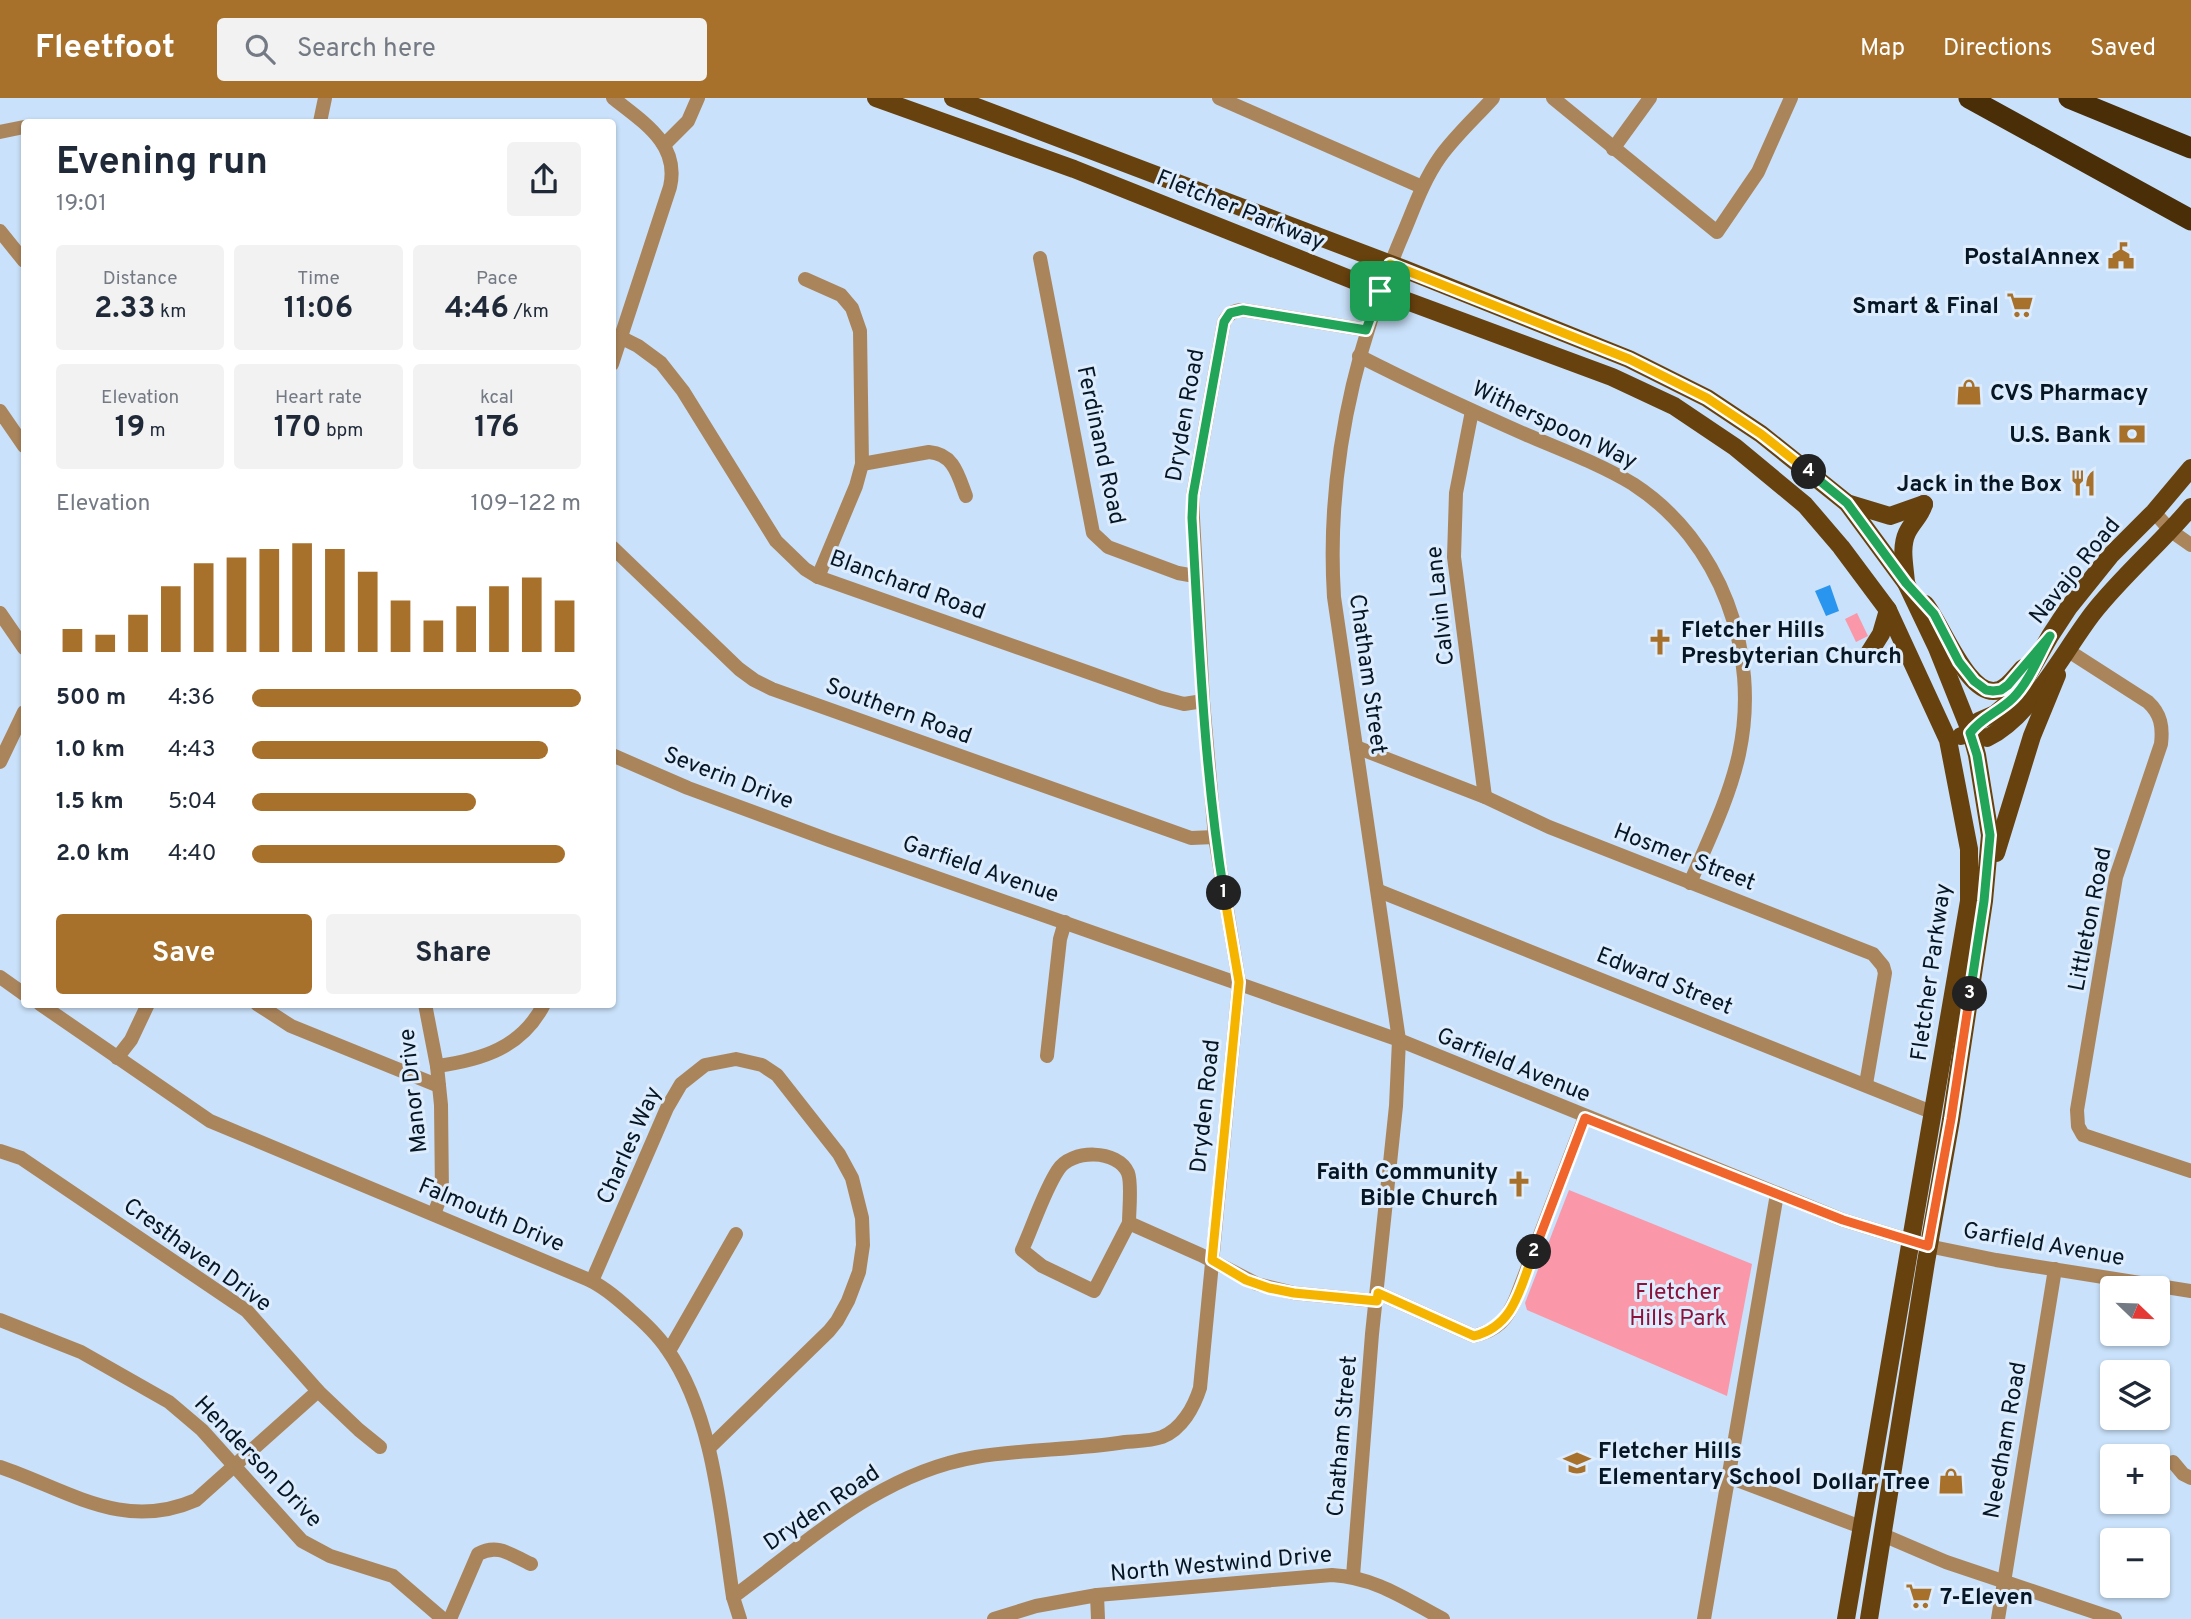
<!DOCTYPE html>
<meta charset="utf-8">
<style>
:root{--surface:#fff;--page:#f2f2f3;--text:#1f2937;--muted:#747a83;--accent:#a7712c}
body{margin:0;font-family:Overpass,sans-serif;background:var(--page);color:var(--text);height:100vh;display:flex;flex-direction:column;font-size:26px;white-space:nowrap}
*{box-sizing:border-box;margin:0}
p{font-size:23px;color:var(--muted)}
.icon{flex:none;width:38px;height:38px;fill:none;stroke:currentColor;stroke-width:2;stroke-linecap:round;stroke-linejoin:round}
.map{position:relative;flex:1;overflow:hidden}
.details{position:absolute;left:21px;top:21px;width:595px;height:889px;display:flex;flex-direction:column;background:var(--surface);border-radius:7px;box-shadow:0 2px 5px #0004}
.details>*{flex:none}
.needle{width:46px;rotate:113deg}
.tools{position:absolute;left:2100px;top:1178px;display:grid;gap:14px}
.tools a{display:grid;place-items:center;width:70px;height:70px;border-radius:7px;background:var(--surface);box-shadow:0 2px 5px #0004;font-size:35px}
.pin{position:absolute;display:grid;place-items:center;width:60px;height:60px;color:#fff;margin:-30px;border-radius:14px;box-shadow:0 4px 10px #0006}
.km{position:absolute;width:35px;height:35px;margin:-18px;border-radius:50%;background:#222;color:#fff;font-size:19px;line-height:35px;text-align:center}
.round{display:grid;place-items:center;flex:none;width:74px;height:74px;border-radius:7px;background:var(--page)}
.overview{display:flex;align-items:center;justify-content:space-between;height:119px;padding:0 35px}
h1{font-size:38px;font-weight:700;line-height:52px}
.figures{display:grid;grid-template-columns:repeat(3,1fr);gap:10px;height:119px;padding:7px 35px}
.figures div{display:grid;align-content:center;border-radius:7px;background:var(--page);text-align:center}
.figures b{font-size:30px;font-weight:700}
.figures small{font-size:19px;font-weight:400}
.figures p{font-size:19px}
.chart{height:196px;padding:14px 35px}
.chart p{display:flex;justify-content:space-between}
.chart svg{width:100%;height:126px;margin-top:7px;stroke:var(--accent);stroke-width:6}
.primary-button{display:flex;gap:14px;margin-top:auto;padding:14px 35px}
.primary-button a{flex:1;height:80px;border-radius:7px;background:var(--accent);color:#fff;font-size:28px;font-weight:700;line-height:80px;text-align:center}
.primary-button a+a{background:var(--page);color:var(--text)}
ul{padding:0 35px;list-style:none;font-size:23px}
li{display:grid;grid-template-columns:112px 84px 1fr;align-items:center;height:52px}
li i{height:18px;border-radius:9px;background:var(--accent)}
header{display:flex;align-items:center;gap:42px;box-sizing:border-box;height:98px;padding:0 35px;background:var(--accent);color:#fff}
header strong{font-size:33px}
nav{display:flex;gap:38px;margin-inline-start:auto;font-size:24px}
.search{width:490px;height:63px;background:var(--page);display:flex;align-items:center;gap:18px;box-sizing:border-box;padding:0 24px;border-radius:7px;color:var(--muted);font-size:26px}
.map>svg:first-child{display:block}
.green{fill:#fa98a9}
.water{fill:#2a95ee}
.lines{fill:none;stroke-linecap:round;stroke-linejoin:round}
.minor{stroke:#aa855c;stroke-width:14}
.major{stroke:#68420e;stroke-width:18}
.highway{stroke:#4a2e08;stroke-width:21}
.split-1-casing{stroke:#fff;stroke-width:14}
.split-2-casing{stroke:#fff;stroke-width:14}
.split-3-casing{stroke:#fff;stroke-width:14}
.split-4-casing{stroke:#fff;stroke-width:14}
.split-5-casing{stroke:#fff;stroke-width:14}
.split-1{stroke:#22a559;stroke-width:9}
.split-2{stroke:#f5b400;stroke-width:9}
.split-3{stroke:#f0652b;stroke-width:9}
.split-4{stroke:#22a559;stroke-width:9}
.split-5{stroke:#f5b400;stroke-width:9}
.labels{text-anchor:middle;stroke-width:6;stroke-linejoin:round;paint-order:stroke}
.street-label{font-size:23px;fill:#071625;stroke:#ddedfe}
.poi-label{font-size:23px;font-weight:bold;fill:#071625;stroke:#ddedfe;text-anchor:end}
.park-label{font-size:23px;fill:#8b123a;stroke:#ddedfe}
</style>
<header>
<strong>Fleetfoot</strong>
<div class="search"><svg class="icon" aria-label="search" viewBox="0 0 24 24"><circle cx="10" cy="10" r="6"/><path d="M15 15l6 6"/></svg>Search here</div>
<nav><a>Map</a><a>Directions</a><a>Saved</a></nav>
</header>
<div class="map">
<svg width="2191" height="1521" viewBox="0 0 2191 1521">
<rect width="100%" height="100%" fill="#c9e1fa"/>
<g class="green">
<polygon points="1857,515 1868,538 1856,544 1845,521"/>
<polygon points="1569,1092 1752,1166 1727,1298 1527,1212 1525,1205"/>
</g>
<polygon class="water" points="1830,487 1839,513 1826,518 1815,493"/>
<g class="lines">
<g class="minor">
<polyline points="1219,0 1422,89"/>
<polyline points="1553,0 1717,134 1758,74 1791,0"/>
<polyline points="320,24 325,0"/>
<polyline points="0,34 24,29"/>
<polyline points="665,46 688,23 698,0"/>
<polyline points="1613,51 1650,0"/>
<polyline points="0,133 24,163"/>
<polyline points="1040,160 1093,435 1108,449 1178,475 1195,478"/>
<polyline points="805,181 841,197 852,210 860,233 862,366 856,388 818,479"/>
<polyline points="620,239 638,248 661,265 683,293 776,443 805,471 818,479 1161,600 1184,606 1203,603"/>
<path d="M1359 258C1414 286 1470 312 1527 337 1562 352 1600 366 1633 386 1721 443 1761 555 1739 656 1729 701 1708 743 1690 785"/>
<path d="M612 266 670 89C680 46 643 24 613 0"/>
<polyline points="0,313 24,348"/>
<polyline points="1472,313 1456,395 1454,459 1485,699"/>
<path d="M862 366 929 354C954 356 958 377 966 398"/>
<polyline points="2154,414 2171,433 2191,447"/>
<polyline points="612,449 739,571 754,582 772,591 1191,740 1215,739"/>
<polyline points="0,515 24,550"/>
<path d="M2067 552 2148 604C2161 616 2163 629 2161 646L2116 779 2077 1012 2078 1028 2083 1037 2191 1073"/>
<polyline points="1356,649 1485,699 1549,729 1873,856 1883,868 1885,875 1866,986"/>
<polyline points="612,657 688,690 829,742 1399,942 1843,1122 1928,1148 1996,1162 2191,1193"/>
<polyline points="0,664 24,614"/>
<polyline points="1379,793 1934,1015"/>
<polyline points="0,879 24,896"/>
<path d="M40 906 210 1023 587 1181C603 1188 617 1200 630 1212 644 1224 657 1236 667 1251 714 1317 721 1420 733 1499L740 1521"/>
<polyline points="257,906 291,928 439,988"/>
<polyline points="425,906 437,968 441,1007 442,1095 434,1116"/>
<polyline points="1047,958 1060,841 1065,824"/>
<polyline points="117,960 131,942 148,906"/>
<path d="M437 968C481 962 522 950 544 906"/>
<polyline points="0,1053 21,1060 247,1213 318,1293 359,1332 380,1349"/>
<path d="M1129 1125 1094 1193 1042 1168 1022 1152C1033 1128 1044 1093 1058 1072 1071 1051 1118 1051 1128 1075 1132 1085 1129 1113 1129 1125L1201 1157 1257 1186 1294 1195 1376 1203"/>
<polyline points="592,1183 667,1010 681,986 705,967 736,961 762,967 777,977 839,1056 852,1080 862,1120 863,1147 859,1174 848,1203 837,1223 829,1233 709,1350"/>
<path d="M1378 1195 1474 1238C1497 1232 1507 1222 1516 1200L1585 1019"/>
<polyline points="0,1222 81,1254 169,1304 202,1332 302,1443 330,1458 393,1478 443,1521"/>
<polyline points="669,1253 736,1136"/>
<polyline points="2173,1364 2183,1376 2191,1380"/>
<path d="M0 1369C68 1392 123 1434 196 1402L318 1293"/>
<polyline points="1729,1379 1861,1429"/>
<polyline points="1883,1437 1946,1464 2115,1521"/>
<path d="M1353 1478 1372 1236 1396 1008 1399 942 1334 499C1326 373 1354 251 1403 136 1414 110 1423 83 1440 59 1455 38 1476 19 1493 0"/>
<polyline points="1097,1497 1098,1521"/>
<path d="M733 1499C809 1443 880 1375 976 1359 1025 1351 1075 1352 1125 1344 1136 1343 1151 1343 1162 1339 1182 1331 1194 1309 1200 1290L1239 884 1215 739 1203 603 1193 420V397L1224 224C1228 216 1234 212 1243 212L1366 232"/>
<path d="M450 1521 478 1456C498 1445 511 1457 531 1466"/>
<path d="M994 1521 1036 1508 1097 1497 1332 1477C1377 1480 1405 1501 1443 1521"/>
<polyline points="1704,1521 1777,1096"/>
<polyline points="1998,1521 2055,1171"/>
</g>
<g class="major">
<polyline points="876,0 1074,71 1380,193 1612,279 1674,308 1735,349 1805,407 1841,449 1888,512 1948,642 1969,751 1969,803 1846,1521"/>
<polyline points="953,0 1404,171 1629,261 1707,300 1761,336 1847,405 1906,485 1937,550 1971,635 1977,657 1990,737 1984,803 1951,1022 1926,1164 1869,1521"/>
<polyline points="1847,405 1890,418 1924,406"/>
<path d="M1906 485C1905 469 1900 450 1907 435 1912 424 1921 418 1924 406"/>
<path d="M1925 506C1941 524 1969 603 1999 592 2009 589 2016 577 2023 570"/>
<polyline points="1869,555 1881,536 1888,512"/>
<path d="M1971 635 1987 640C2031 619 2063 554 2093 515 2123 477 2160 446 2191 409"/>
<polyline points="1961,638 1971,635 1979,623 1995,616 2016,598 2050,538 2069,509 2110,458 2154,414 2191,370"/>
<polyline points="1996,755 2032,638 2057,577"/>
</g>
<g class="highway">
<polyline points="1969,0 2191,122"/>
<polyline points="2069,0 2191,50"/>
</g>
</g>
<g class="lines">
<g class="split-1-casing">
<path id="split-1" d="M1224 795C1204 671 1199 545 1192 420L1193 397 1224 224 1230 215 1243 212 1366 232 1380 193"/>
</g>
<g class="split-2-casing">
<path id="split-2" d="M1224 795 1239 884 1212 1162 1246 1182 1269 1190 1294 1195 1377 1203 1378 1195 1474 1238C1515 1228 1520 1189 1534 1154"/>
</g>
<g class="split-3-casing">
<polyline id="split-3" points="1534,1154 1585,1020 1843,1122 1928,1148 1951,1021 1970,896"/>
</g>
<g class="split-4-casing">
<path id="split-4" d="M1809 374 1847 405 1906 485 1934 516 1959 564 1974 583 1986 592 1993 593 2001 592 2008 587 2050 538C2039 558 2029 584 2013 600 1999 614 1982 619 1970 635L1977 657 1990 737 1984 803 1970 896"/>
</g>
<g class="split-5-casing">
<polyline id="split-5" points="1380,193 1390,166 1629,261 1707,300 1761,336 1809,374"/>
</g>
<use href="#split-1" class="split-1"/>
<use href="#split-2" class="split-2"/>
<use href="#split-3" class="split-3"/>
<use href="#split-4" class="split-4"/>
<use href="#split-5" class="split-5"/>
</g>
<defs>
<g id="civic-bare" transform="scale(2.1)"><path d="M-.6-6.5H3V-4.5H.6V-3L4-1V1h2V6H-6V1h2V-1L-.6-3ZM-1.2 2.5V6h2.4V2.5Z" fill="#a7712c" stroke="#ddedfe" stroke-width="2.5" paint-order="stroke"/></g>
<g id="supermarket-bare" transform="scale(2.1)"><path d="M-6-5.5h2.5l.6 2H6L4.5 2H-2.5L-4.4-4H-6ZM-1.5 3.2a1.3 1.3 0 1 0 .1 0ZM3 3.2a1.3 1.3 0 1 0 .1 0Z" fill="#a7712c" stroke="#ddedfe" stroke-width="2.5" paint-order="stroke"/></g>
<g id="shop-bare" transform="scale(2.1)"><path d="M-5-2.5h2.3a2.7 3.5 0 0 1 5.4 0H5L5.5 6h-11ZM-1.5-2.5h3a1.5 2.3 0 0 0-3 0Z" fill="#a7712c" stroke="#ddedfe" stroke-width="2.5" paint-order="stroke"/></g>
<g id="bank-bare" transform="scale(2.1)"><path d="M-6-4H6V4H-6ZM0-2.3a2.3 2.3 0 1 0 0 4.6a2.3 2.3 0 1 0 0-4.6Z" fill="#a7712c" stroke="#ddedfe" stroke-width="2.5" paint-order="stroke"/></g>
<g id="restaurant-bare" transform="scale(2.1)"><path d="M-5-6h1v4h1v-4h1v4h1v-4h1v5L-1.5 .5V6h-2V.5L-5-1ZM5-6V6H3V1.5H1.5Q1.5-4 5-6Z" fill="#a7712c" stroke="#ddedfe" stroke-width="2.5" paint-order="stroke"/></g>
<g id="church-bare" transform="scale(2.1)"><path d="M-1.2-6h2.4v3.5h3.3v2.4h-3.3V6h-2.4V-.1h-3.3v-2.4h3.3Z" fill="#a7712c" stroke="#ddedfe" stroke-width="2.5" paint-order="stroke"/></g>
<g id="school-bare" transform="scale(2.1)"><path d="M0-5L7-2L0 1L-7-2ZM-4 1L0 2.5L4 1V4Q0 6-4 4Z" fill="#a7712c" stroke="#ddedfe" stroke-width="2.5" paint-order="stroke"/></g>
</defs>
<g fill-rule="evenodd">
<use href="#civic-bare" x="2121" y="158"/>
<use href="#supermarket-bare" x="2020" y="207"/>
<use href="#shop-bare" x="1969" y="294"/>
<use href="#bank-bare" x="2132" y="336"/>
<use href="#restaurant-bare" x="2083" y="385"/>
<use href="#church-bare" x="1660" y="544"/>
<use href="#church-bare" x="1519" y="1086"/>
<use href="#school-bare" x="1577" y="1365"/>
<use href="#shop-bare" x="1951" y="1383"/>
<use href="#supermarket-bare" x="1919" y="1498"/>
</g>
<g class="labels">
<g class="street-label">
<text transform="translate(1241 111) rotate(22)" y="8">Fletcher Parkway</text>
<text transform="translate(1184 317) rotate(-80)" y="8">Dryden Road</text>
<text transform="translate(1555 326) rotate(25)" y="8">Witherspoon Way</text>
<text transform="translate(1102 347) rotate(78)" y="8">Ferdinand Road</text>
<text transform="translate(2074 472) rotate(-51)" y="8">Navajo Road</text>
<text transform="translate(908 486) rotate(20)" y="8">Blanchard Road</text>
<text transform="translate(1439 508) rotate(-96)" y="8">Calvin Lane</text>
<text transform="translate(1369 576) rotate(82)" y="8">Chatham Street</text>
<text transform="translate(899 612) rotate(20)" y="8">Southern Road</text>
<text transform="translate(729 679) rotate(21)" y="8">Severin Drive</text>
<text transform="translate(1685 758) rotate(21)" y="8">Hosmer Street</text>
<text transform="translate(981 770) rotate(19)" y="8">Garfield Avenue</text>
<text transform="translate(2089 821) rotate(-79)" y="8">Littleton Road</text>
<text transform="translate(1930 874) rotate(-82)" y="8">Fletcher Parkway</text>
<text transform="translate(1665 882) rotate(22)" y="8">Edward Street</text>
<text transform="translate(1514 966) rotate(22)" y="8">Garfield Avenue</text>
<text transform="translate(412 993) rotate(-96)" y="8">Manor Drive</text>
<text transform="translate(1204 1008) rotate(-84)" y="8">Dryden Road</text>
<text transform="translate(628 1047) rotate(-66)" y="8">Charles Way</text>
<text transform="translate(492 1116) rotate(23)" y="8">Falmouth Drive</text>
<text transform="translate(2044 1145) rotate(10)" y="8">Garfield Avenue</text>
<text transform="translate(198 1156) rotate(36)" y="8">Cresthaven Drive</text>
<text transform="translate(1341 1338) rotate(-85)" y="8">Chatham Street</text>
<text transform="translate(2004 1342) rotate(-80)" y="8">Needham Road</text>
<text transform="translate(259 1363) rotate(46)" y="8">Henderson Drive</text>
<text transform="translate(821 1409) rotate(-34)" y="8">Dryden Road</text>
<text transform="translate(1221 1465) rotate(-5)" y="8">North Westwind Drive</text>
</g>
<g class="poi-label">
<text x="2100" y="166">PostalAnnex</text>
<text x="1999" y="215">Smart &amp; Final</text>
<text x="1990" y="302" text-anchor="start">CVS Pharmacy</text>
<text x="2111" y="344">U.S. Bank</text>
<text x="2062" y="393">Jack in the Box</text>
<text x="1681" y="539" text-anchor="start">Fletcher Hills<tspan x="1681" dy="26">Presbyterian Church</tspan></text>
<text x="1498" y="1081">Faith Community<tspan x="1498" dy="26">Bible Church</tspan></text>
<text x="1598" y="1360" text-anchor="start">Fletcher Hills<tspan x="1598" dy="26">Elementary School</tspan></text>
<text x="1930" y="1391">Dollar Tree</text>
<text x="1940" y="1506" text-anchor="start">7-Eleven</text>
</g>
<g class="park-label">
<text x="1678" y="1201">Fletcher<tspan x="1678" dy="26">Hills Park</tspan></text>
</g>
</g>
</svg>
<div class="tools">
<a><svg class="needle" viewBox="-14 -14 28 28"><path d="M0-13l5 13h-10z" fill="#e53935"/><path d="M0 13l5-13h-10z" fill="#747a83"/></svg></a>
<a><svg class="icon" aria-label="layers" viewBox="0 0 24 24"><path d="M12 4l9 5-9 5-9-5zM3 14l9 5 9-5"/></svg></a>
<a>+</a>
<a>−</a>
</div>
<div class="pin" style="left:1380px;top:193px;background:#1e9e55"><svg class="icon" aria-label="arrive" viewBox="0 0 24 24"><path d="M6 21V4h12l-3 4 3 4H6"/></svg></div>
<b class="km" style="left:1224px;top:795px">1</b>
<b class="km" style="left:1534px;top:1154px">2</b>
<b class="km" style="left:1970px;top:896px">3</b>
<b class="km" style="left:1809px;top:374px">4</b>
<section class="details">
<div class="overview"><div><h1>Evening run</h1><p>19:01</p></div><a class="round"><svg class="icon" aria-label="share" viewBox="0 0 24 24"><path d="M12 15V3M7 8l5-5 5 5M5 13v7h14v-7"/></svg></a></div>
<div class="figures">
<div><p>Distance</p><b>2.33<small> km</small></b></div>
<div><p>Time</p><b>11:06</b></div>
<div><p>Pace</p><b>4:46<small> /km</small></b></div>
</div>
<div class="figures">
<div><p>Elevation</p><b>19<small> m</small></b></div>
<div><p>Heart rate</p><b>170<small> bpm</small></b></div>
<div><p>kcal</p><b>176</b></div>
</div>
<div class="chart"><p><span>Elevation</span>109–122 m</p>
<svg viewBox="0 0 160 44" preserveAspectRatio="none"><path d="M5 44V36M15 44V38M25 44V31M35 44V21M45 44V13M55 44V11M65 44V8M75 44V6M85 44V8M95 44V16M105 44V26M115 44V33M125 44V28M135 44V21M145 44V18M155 44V26"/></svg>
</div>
<ul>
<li><b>500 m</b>4:36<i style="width:100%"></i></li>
<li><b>1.0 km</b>4:43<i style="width:90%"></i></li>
<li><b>1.5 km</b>5:04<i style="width:68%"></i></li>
<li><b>2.0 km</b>4:40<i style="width:95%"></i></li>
</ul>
<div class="primary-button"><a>Save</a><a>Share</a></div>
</section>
</div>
